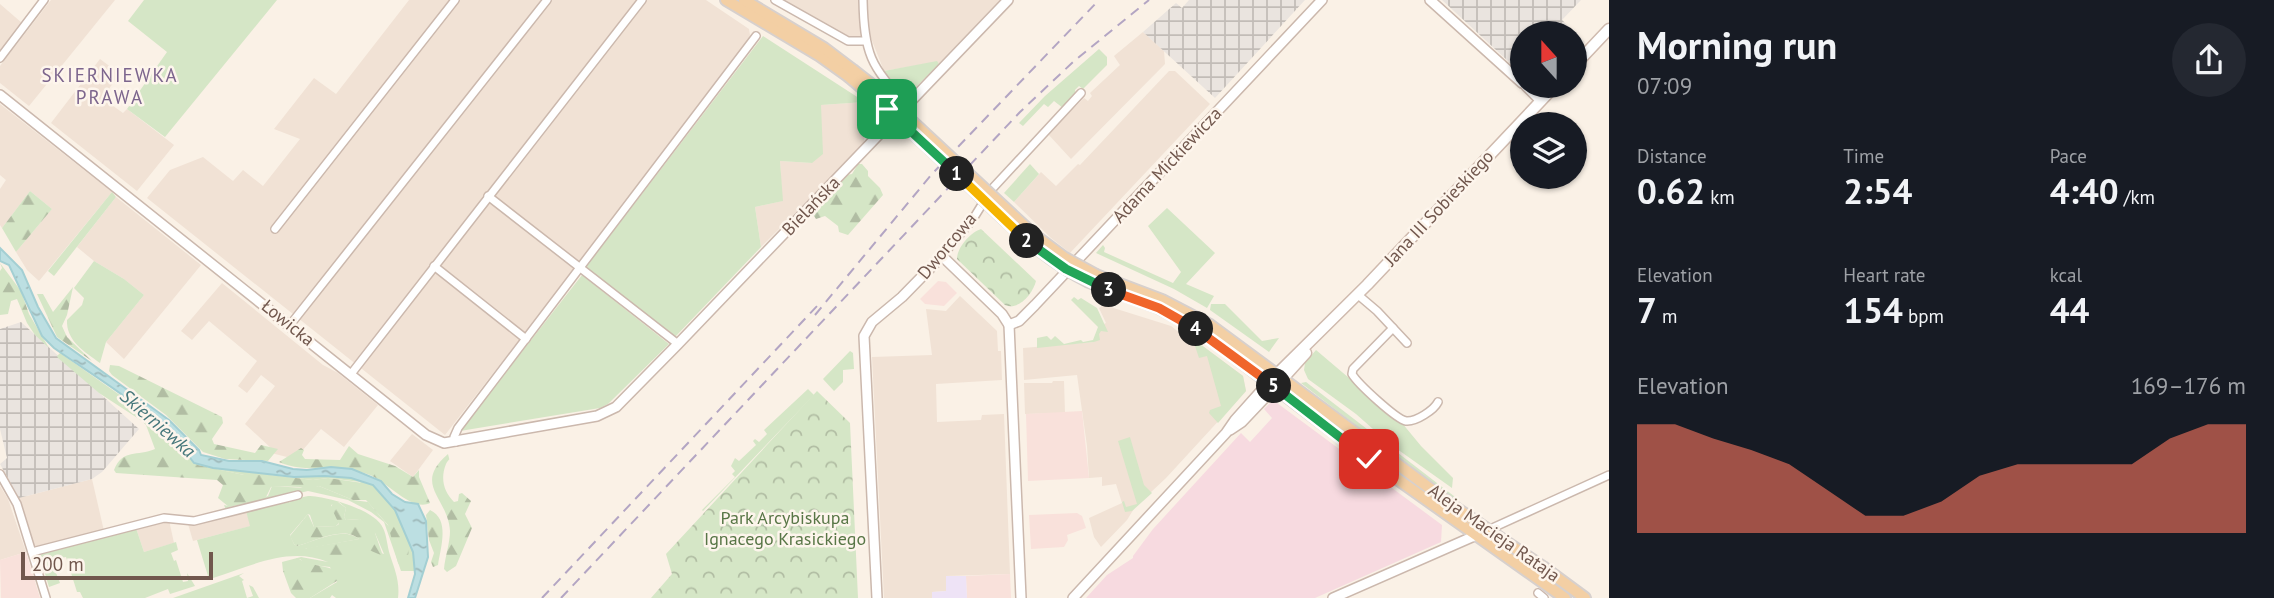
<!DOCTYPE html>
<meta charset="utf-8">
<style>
:root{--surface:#171b24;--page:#242831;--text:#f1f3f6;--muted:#9ea1a6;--accent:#d96956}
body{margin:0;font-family:"PT Sans",sans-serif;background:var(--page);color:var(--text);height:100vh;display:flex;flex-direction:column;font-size:26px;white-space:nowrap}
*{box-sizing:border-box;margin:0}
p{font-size:23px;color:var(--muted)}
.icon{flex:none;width:38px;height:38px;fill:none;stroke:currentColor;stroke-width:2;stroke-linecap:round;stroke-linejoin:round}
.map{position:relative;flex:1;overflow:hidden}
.side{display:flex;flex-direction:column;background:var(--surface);width:665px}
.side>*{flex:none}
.needle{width:46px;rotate:339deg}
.tools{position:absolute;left:1510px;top:21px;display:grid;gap:14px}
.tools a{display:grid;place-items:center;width:77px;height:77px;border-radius:50%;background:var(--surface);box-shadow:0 2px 5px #0004;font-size:35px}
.scale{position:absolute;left:21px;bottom:18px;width:192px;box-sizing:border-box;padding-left:7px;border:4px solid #71574d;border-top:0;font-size:19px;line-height:24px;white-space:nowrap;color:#71574d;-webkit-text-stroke:5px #fdf5ec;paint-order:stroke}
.pin{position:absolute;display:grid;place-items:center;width:60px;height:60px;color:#fff;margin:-30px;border-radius:14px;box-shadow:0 4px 10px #0006}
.km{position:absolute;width:35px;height:35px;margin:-18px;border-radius:50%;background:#222;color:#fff;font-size:19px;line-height:35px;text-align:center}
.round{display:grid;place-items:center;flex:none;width:74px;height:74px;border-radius:37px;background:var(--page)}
.summary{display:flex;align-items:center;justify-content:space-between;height:119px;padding:0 28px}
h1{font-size:38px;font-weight:700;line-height:52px}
.metrics{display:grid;grid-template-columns:repeat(3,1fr);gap:10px;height:119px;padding:7px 28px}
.metrics div{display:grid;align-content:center}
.metrics b{font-size:35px;font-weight:700}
.metrics small{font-size:19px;font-weight:400}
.metrics p{font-size:19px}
.chart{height:196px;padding:14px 28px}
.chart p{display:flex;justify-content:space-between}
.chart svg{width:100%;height:126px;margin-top:7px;fill:var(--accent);opacity:.7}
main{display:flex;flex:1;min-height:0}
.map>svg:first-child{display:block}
.residential{fill:#f1e2d5}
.commercial{fill:#f9e1db}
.industrial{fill:url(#industrial-grid)}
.education{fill:#eee3f6}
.medical{fill:#f7dae0}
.green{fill:#d5e6c6;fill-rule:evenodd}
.forest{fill:url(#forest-firs)}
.park{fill:url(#park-crowns)}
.water{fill:url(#water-ripples);stroke:#a3cfd3;stroke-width:2}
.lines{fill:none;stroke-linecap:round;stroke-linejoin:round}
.minor-casing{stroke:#cbb8ad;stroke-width:10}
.tertiary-casing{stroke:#cbb8ad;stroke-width:12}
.secondary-casing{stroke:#cfbaae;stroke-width:13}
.primary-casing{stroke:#d7d0cd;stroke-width:14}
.minor{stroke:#fff;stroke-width:7}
.tertiary{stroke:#fff;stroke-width:9}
.secondary{stroke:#fff;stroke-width:10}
.primary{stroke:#f3cfa4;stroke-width:10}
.rail{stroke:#b3a5c3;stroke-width:2;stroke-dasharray:10 7;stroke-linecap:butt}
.primary-bridge-casing{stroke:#d7d0cd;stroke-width:14;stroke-linecap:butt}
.primary-bridge{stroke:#f3cfa4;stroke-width:10}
.split-1-casing{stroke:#fff;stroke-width:14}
.split-2-casing{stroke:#fff;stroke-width:14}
.split-3-casing{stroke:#fff;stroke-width:14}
.split-4-casing{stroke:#fff;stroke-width:14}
.split-5-casing{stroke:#fff;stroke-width:14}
.split-6-casing{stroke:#fff;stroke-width:14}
.split-7-casing{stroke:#fff;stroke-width:14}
.split-1{stroke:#22a559;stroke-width:9}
.split-2{stroke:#f5b400;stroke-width:9}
.split-3{stroke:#22a559;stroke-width:9}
.split-4{stroke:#f0652b;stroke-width:9}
.split-5{stroke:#f0652b;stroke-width:9}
.split-6{stroke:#22a559;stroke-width:9}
.split-7{stroke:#f5b400;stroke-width:9}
.labels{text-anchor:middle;stroke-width:5;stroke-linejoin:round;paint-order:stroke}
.street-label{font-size:18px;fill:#71574d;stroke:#fdf5ec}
.park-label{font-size:18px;fill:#587646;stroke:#fdf5ec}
.neighbourhood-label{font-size:19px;letter-spacing:2px;fill:#7c658d;stroke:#fdf5ec}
.water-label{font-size:19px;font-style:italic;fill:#46777b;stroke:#fdf5ec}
</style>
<main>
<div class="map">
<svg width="1609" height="598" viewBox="0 0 1609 598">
<defs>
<pattern id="industrial-grid" width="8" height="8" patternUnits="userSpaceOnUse" patternTransform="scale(1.75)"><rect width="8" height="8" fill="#eae4df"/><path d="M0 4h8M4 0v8" fill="none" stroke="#c2bcb7"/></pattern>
<pattern id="forest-firs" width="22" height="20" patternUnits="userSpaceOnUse" patternTransform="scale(1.75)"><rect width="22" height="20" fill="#d5e6c6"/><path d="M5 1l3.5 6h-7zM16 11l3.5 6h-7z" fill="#b1bda3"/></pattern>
<pattern id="park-crowns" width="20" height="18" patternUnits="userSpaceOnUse" patternTransform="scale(1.75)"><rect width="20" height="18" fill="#d5e6c6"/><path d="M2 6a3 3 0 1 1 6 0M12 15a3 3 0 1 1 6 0" fill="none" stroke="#b1bda3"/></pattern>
<pattern id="water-ripples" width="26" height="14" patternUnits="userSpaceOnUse" patternTransform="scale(1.75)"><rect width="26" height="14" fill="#bcdfe2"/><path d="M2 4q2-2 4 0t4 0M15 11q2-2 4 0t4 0" fill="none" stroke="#9db8b9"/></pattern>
</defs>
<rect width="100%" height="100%" fill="#faf1e6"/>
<g class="residential">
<polygon points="51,0 115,0 29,106 0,83 0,66"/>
<polygon points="409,0 706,0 749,29 750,35 748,41 586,254 445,435 147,198 170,170 203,157 233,181 243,170 263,186 300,139 274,129 314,78 336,94"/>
<polygon points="780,0 1000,0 939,64 937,62 884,71 871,38 849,39"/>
<polygon points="0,4 22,23 0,53"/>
<polygon points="1143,32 1164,51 1165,64 1071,159 1048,134 1084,98 1088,101 1092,96 1090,93 1120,65 1114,56"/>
<polygon points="100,59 120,74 102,98 123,113 127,109 174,145 137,191 51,123"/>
<polygon points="1169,71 1175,71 1210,104 1070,253 1051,238 1014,202 1041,172 1056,186 1078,164 1080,165"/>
<polygon points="865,102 864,144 761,247 755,207 782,201 780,161 812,163 821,105"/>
<polygon points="0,104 112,192 39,281 27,270 16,252 52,209 30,191 2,228 0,225 0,189 6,180 0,175"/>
<polygon points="116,197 201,265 124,359 106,342 144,295 124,279 94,261 77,247"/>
<polygon points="222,283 323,365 338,373 378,405 344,447 321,429 295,459 271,453 273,450 245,424 275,386 261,375 247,393 238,386 257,361 209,321 192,340 181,331"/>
<polygon points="960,296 997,331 998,351 1001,351 1002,380 936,384 937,422 981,420 982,415 1004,414 1010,574 946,576 946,591 932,592 932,598 884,598 872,357 932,355 926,309 946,311"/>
<polygon points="1104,305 1171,326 1185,337 1200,344 1243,376 1246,391 1166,478 1135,507 1127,520 1101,547 1094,537 1089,518 1122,503 1116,484 1102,486 1102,477 1089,478 1087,446 1077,375 1024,380 1023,348 1094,342 1100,326 1106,323 1099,308"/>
<polygon points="1053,381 1064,381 1065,413 1025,414 1024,383 1052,383"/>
<polygon points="412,434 433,450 413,477 390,461"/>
<polygon points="92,479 104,531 33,549 19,498"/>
<polygon points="0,486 8,499 26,552 0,560"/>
<polygon points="246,511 251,526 193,541 188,524"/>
<polygon points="169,520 174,543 144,552 136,528"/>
</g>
<g class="commercial">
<polygon points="938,281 946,282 957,293 944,306 925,304 920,299"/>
<polygon points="1082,411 1089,478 1028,481 1026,414"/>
<polygon points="1077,513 1082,516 1086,528 1067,535 1068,540 1064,547 1031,549 1029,515"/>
<polygon points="26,552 40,598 1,598 0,560"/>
<polygon points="1010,574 1011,598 967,598 966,576"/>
</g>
<g class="industrial">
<polygon points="1189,0 1305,0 1215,98 1143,32 1176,3 1182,8"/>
<polygon points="1442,0 1581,0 1562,20 1585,42 1575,52 1575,33 1522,33 1522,74"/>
<polygon points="21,322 139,429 102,472 92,479 19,498 0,464 7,458 0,429 0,329"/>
</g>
<polygon class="education" points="946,576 966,576 967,598 932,598 932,592 946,591"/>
<polygon class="medical" points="1273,400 1442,525 1441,542 1315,598 1086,598 1107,575 1133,558 1133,556 1153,529 1241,433 1250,442 1272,418 1264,409"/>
<g class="green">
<polygon points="144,0 277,0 165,137 127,109 167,52 128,21"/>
<polygon points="763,36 865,102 821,105 823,154 812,163 780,161 783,201 755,207 761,247 675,337 586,267"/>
<polygon points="1099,49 1107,57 1107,65 1083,89 1079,86 1075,90 1076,95 1063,108 1054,101 1048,107 1044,104 1023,126 1019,123 1045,96"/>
<polygon points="937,61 939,64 911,92 901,90 884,71"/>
<polygon points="1030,164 1039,174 1014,202 1004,193"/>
<polygon points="112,192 116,197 54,276 48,271"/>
<polygon points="1167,208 1215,253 1186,284 1214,296 1207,308 1174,289 1096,253 1103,245 1105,248 1104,252 1173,283 1181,272 1148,226"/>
<path d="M94 261 124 279 144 295 106 342 100 363C85 352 66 341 67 320L82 305 84 298 74 288Z"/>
<polygon points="582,275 669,344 608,404 600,408 460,431"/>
<polygon points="1074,297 1078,300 1081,298 1097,308 1108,332 1101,331 1099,334 1100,340 1094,342 1037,348 1037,338 1047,336 1051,340 1055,336 1064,344 1081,340 1083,342 1093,340 1098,327 1071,300"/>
<polygon points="1211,304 1225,304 1262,341 1279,338 1269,352 1210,310"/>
<polygon points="1187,338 1200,344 1243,376 1246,391 1218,423 1209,413 1210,410 1221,406 1207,356 1199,358 1194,343 1190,343"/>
<polygon points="1316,350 1402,423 1421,446 1453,478 1452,488 1390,444 1356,414 1308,379 1304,370 1305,363"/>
<polygon points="850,351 853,353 854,369 843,370 843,382 834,391 823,379"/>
<polygon points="1306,382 1459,500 1459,505 1301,383"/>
<polygon points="808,389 814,395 703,511 702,510 735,477 732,474 735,471 731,466 735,458 739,461 756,445 753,441 755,439 759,442 767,434 764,430"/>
<path d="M134 405 148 415 181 445 197 464 213 468 294 477 325 476 351 478 373 485 395 510 413 552 415 571H401L384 522 371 512 348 500 308 491 226 510 224 505 232 507 268 496 272 486C288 486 305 490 319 486L353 500 368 502 409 550 360 482 328 478 313 480 270 475H244L197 465 168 444 154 426Z"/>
<polygon points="1130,437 1144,485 1152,493 1132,511 1125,512 1122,502 1124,501 1126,507 1137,504 1118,441"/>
<path d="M308 496C326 496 376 510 383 528 387 536 387 546 390 555 395 570 400 582 398 598H336L332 595 330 598H310L337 582 330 567 305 564 300 559 283 571 282 562 301 557 328 562C289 546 251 566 213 578L208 576 197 540 250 526 246 511 289 501 290 503V500ZM339 502 346 508 344 517 346 520 360 519 375 533 384 554 372 550 305 549 359 539C343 526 316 541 297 546L294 544 290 535 308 514 310 515 314 527 336 526 339 523 331 505Z"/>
<polygon points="136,528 144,552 176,542 178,550 171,553 174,561 176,560 183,582 188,581 187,573 195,586 170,594 168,589 145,598 83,598 80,592 77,592 66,557 56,559 53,565 60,583 49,587 40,557 42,553"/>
<polygon points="244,573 239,576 244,580 242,581 247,598 253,596 249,585 253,587 259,598 173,598"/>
</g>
<g class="forest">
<polygon points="858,164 862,164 868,171 868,176 880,188 883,195 848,235 839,232 838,226 825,216 816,219 812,213 846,175 852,174"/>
<polygon points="30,191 52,209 16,252 2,228"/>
<polygon points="0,263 21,291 29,314 49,348 35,335 27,323 17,299 11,301 8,314 0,315 0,271 2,268"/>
<polygon points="73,287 67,315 62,326 67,337 92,361 57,337 37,294 43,294 53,312"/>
<path d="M60 353 134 405 154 426 168 444 198 465 244 475H270L313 480 328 478 363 483 385 501 406 541 409 550 406 567H401L398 563 388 525 366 500H353L319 486 308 490 300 487 274 486 271 487 265 499 229 507 218 498 223 485 217 480 116 473 114 470C123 448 137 457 155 449L146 425 142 421 99 393 58 358 57 356Z"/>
<polygon points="110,365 119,366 222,417 223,423 212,439 214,444 255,453 261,445 278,449 268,461 225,459 203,452 166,415 112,375 109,371"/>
<path d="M349 446 358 454 395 466 413 477 419 470V477L430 503C412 512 387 482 370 475 340 463 305 474 279 462L301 448 304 450 302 455 305 459 340 460Z"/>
<path d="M448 454C450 463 450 456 446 464 440 479 444 492 454 502L458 501 459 494 462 493 471 501 465 514 472 528 456 566 447 572 444 569C445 557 450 543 450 531 448 497 412 485 448 454Z"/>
<path d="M338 502 346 508 344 517 346 520 360 519 374 524 375 533 383 556 369 550 367 556 362 559 331 561 305 552 307 548 359 539C344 525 315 541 297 546L294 544 290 536 308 514 314 527 336 526 339 524 331 507 333 503Z"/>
<path d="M430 510C450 519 441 547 438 565L433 567 431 562 434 553 429 540 426 515Z"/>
<path d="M297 558C309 566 324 565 338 571L340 579 310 598H296L291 593 283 571Z"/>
</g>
<g class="park">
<path d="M981 229 1036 281C1033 293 1019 311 1005 305L957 259C957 247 971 232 981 229Z"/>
<polygon points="817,391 850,423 858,598 651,598 672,574 666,554"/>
</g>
<path class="water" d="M0 248 22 270 38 307 56 338 169 420 199 450 201 455 229 461H262L293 469 307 470 331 467 352 469 381 481 392 494 405 502 418 504 426 521 428 557 415 598H408L415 574 413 552 395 510 373 485 351 478 325 476 294 477 213 468 194 463C160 414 102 382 54 348L42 336 9 265 0 261Z"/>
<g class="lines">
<g class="minor-casing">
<g id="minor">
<polyline points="775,0 848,41 866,41"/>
<path d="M863 0C864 51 870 69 908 104"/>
<polyline points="0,58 44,0"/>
<polyline points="488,196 678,344"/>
<polyline points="275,229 455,0"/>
<polyline points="942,256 973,219 991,190 1081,93"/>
<polyline points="434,266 526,339"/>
<polyline points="1357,294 1377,311 1407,343"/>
<polyline points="290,325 547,0"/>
<path d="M1393 328 1353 369 1352 374C1358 384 1396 419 1406 421 1416 422 1434 410 1438 402"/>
<polyline points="351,374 642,0"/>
<polyline points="456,442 454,437 458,428 756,36"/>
<polyline points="0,474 17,504 46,598"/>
<polyline points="1488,530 1609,475"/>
<polyline points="32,552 164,518 194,521 298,495"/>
<polyline points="1538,593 1544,598"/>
</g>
</g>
<g class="tertiary-casing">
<g id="tertiary">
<polyline points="1430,0 1522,83"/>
<polyline points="1526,86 1541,101"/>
<polyline points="0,95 426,435 444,443 597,416 616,407 678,344 1008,0"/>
<polyline points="1009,325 1019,321 1035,305 1322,0"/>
<polyline points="1230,430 1242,422 1275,387"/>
<polyline points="877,598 864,336 872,322 902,297 942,256 1002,314 1009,325 1021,598"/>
<polyline points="1073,598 1226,433 1235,420 1269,382"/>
<polyline points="1333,598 1488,530"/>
</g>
</g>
<g class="secondary-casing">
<g id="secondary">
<polyline points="1575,65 1609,29"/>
<polyline points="1271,380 1367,285 1555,86"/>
<polyline points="1278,384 1306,353"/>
</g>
</g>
<g class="primary-casing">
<g id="primary">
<polyline points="726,0 820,56 848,76"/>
<polyline points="744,0 824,48 853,70"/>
<polyline points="1096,275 1162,300 1210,325 1459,510 1543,567 1585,598"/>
<polyline points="1089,282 1159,308 1196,328 1369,459 1565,598"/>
</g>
</g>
<use href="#minor" class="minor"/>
<use href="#tertiary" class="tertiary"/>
<use href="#secondary" class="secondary"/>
<use href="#primary" class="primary"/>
<g class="rail">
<polyline points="815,315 932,174 1099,0"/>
<polyline points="542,598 818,305"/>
<polyline points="561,598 1020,112 1073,62 1149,0"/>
</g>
<g class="primary-bridge-casing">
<g id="primary-bridge">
<polyline points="853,70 876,88 1033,234 1065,258 1096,275"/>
<path d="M848 76C888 109 926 145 964 181 1003 218 1040 258 1089 282"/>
</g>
</g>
<use href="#primary-bridge" class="primary-bridge"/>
</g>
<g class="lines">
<g class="split-1-casing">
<polyline id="split-1" points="887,109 957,174"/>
</g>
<g class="split-2-casing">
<polyline id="split-2" points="957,174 1027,241"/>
</g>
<g class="split-3-casing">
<polyline id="split-3" points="1027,241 1066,269 1109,290"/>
</g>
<g class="split-4-casing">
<polyline id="split-4" points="1109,290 1159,308 1196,329"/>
</g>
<g class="split-5-casing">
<polyline id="split-5" points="1196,329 1274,386"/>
</g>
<g class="split-6-casing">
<polyline id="split-6" points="1274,386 1350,445"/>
</g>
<g class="split-7-casing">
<polyline id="split-7" points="1350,445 1369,459"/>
</g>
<use href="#split-1" class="split-1"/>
<use href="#split-2" class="split-2"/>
<use href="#split-3" class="split-3"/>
<use href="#split-4" class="split-4"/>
<use href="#split-5" class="split-5"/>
<use href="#split-6" class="split-6"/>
<use href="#split-7" class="split-7"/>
</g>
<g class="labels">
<g class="street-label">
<text transform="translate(1167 165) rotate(-47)" y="6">Adama Mickiewicza</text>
<text transform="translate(811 206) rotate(-46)" y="6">Bielańska</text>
<text transform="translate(1439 208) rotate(-47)" y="6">Jana III Sobieskiego</text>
<text transform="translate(947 246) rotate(-50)" y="6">Dworcowa</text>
<text transform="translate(288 323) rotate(39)" y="6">Łowicka</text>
<text transform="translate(1494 533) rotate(35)" y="6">Aleja Macieja Rataja</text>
</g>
<g class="park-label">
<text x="785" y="524">Park Arcybiskupa<tspan x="785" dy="21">Ignacego Krasickiego</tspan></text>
</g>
<g class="neighbourhood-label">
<text x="110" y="82">SKIERNIEWKA<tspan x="110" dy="22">PRAWA</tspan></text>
</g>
<g class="water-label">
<text transform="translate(158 423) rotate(41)" y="7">Skierniewka</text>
</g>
</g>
</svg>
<div class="tools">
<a><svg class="needle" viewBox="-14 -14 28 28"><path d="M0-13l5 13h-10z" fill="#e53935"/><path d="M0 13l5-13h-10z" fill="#9ea1a6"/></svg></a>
<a><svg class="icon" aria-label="layers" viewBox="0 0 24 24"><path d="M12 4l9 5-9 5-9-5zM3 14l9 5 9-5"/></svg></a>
</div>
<div class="scale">200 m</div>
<div class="pin" style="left:887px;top:109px;background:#1e9e55"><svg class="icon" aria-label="arrive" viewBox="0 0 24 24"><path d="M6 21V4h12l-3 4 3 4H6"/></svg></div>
<div class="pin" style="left:1369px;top:459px;background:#d93025"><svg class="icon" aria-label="check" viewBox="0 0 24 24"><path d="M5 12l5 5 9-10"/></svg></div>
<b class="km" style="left:957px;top:174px">1</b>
<b class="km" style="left:1027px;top:241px">2</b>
<b class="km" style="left:1109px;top:290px">3</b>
<b class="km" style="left:1196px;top:329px">4</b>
<b class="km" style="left:1274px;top:386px">5</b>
</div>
<section class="side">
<div class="summary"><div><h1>Morning run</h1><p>07:09</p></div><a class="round"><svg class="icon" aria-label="share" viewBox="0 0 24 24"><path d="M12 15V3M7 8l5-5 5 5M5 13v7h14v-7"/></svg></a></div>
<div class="metrics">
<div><p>Distance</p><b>0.62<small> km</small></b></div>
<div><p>Time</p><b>2:54</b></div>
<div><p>Pace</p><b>4:40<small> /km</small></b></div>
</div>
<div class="metrics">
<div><p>Elevation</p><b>7<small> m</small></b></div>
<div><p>Heart rate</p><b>154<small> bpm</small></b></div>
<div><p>kcal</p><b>44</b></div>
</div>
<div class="chart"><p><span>Elevation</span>169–176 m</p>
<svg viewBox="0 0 160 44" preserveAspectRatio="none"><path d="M0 44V6L10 6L20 11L30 15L40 20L50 29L60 38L70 38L80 33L90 24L100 20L110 20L120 20L130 20L140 11L150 6L160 6V44z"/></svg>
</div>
</section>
</main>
